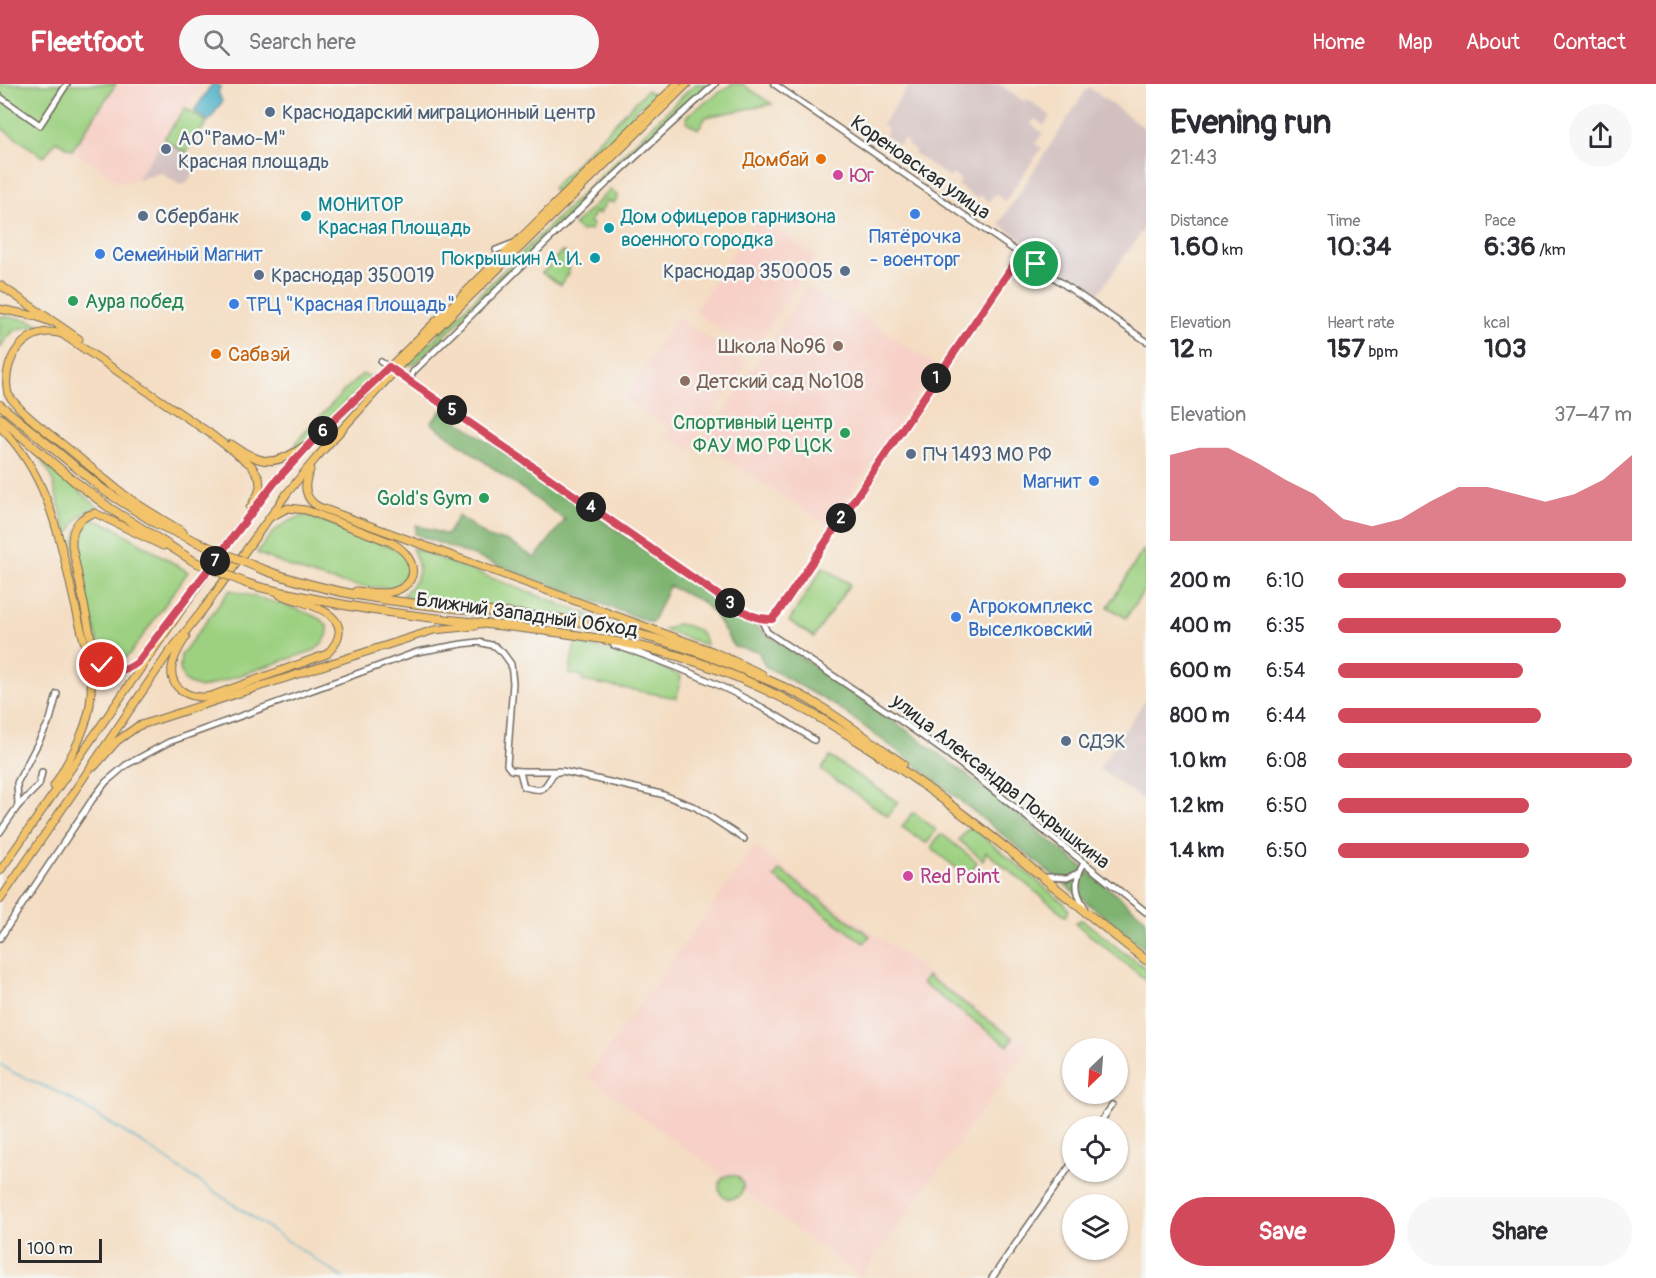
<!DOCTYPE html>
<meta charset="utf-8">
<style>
:root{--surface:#fff;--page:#f7f7f7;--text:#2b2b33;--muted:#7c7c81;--accent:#d1495b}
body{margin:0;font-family:Pangolin,sans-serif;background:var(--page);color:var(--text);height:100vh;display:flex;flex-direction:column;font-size:22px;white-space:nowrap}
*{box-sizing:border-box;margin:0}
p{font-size:20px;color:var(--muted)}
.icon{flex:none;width:33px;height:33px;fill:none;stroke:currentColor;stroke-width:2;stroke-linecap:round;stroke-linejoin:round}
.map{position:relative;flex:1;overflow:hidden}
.panel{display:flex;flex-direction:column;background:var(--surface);width:510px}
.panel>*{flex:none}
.needle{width:39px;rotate:205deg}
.tools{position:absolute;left:1062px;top:954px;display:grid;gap:12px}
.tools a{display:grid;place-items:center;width:66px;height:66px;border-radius:50%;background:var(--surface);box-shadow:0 2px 4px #0004;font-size:30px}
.scale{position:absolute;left:18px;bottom:15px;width:84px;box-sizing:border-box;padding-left:6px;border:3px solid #2b2b2b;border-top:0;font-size:16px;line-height:21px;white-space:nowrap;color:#2b2b2b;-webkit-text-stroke:4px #f6f6f2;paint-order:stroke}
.pin{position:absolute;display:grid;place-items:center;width:51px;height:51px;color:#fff;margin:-26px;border:3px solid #fff;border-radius:50%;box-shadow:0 2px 6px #0007}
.km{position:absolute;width:30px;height:30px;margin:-15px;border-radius:50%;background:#222;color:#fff;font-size:16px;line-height:30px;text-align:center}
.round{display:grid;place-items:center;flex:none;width:63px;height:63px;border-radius:32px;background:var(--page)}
.head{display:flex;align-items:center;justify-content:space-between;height:102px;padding:0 24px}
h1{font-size:33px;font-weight:700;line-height:45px}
.metrics{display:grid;grid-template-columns:repeat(3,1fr);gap:9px;height:102px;padding:6px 24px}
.metrics div{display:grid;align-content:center}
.metrics b{font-size:26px;font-weight:700}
.metrics small{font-size:16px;font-weight:400}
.metrics p{font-size:16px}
.chart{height:168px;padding:12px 24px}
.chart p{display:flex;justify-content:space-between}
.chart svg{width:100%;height:108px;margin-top:6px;fill:var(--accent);opacity:.7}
.button{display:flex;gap:12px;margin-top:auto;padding:12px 24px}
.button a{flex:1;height:69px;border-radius:36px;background:var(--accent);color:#fff;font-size:24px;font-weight:700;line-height:69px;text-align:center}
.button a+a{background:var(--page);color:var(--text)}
ul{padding:0 24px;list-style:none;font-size:20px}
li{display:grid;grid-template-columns:96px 72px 1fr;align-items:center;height:45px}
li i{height:15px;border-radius:8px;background:var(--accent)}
header{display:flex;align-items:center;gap:36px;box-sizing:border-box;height:84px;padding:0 30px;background:var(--accent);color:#fff}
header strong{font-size:28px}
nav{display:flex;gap:33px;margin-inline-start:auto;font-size:21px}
.search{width:420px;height:54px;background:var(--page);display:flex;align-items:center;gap:15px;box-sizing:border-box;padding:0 21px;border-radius:33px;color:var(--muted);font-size:22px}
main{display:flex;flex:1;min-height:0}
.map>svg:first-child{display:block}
.built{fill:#f7d1c8}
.industrial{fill:#d2bfc0}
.green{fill:#9dd181;stroke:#647e56;stroke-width:1.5}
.forest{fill:#7eb36f;stroke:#546f4d;stroke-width:1.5}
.water{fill:#48b0c7;stroke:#3a6e79;stroke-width:1.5}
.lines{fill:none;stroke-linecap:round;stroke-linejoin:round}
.stream{stroke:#48b0c7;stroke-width:1.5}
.minor-casing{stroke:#716960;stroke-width:8}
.major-casing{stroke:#716960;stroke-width:9}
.highway-casing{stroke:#716960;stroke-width:10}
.minor{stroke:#fff;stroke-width:5}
.major{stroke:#f2c36a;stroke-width:7}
.highway{stroke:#f2c36a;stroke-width:8}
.highway-bridge-casing{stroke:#716960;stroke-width:10;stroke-linecap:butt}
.highway-bridge{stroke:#f2c36a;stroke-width:8}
.route-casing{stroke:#fff;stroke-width:12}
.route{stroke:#d1495b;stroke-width:8}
.service-dot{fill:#5c6f8a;stroke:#f6f6f2;stroke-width:2}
.food-dot{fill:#e8710a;stroke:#f6f6f2;stroke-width:2}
.hotel-dot{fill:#d1479c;stroke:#f6f6f2;stroke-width:2}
.shop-dot{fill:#3f7fe0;stroke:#f6f6f2;stroke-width:2}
.culture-dot{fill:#0f9aa8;stroke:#f6f6f2;stroke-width:2}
.leisure-dot{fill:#2e9e5b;stroke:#f6f6f2;stroke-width:2}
.education-dot{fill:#8d6e63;stroke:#f6f6f2;stroke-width:2}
.labels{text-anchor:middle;stroke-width:5;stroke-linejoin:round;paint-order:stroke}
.service-label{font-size:20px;fill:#4e5e75;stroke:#f6f6f2;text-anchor:start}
.food-label{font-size:20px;fill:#c56008;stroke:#f6f6f2;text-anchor:end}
.street-label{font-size:20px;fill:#2b2b2b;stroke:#f6f6f2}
.hotel-label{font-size:20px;fill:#b23c85;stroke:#f6f6f2;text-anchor:start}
.culture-label{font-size:20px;fill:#0d838f;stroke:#f6f6f2;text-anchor:start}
.shop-label{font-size:20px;fill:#366cbe;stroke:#f6f6f2;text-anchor:start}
.leisure-label{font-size:20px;fill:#27864d;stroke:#f6f6f2;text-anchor:end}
.education-label{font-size:20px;fill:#785e54;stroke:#f6f6f2;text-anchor:end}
</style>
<header>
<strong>Fleetfoot</strong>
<div class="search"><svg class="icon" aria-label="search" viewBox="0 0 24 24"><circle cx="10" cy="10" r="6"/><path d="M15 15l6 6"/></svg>Search here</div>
<nav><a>Home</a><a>Map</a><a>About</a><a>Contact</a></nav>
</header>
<main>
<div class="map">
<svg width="1146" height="1194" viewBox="0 0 1146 1194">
<rect width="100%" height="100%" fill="#f6f6f2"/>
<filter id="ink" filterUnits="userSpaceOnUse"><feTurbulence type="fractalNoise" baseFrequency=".0167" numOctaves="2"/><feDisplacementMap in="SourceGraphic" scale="12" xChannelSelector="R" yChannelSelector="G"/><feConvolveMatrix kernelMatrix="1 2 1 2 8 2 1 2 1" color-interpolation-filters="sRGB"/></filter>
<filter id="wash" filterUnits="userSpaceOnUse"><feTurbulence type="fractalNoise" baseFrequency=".008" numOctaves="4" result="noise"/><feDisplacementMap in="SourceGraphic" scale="24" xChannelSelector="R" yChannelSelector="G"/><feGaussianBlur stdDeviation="1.35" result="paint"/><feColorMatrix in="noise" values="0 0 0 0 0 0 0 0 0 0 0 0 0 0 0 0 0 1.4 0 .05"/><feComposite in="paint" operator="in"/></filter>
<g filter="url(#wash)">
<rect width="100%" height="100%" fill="#f4ddc2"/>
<g class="built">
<polygon points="117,0 202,0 137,94 121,99 72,66"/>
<polygon points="757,133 816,172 753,267 694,228"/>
<polygon points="810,203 837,221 840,217 935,281 934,286 829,442 703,359 806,204"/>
<polygon points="677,233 747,279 689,366 665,351 669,345 667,343 623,315"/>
<polygon points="755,763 1029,962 861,1193 587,993"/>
</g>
<g class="industrial">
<polygon points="910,0 999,0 1025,18 1027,15 1051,32 1044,42 1035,35 1031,40 1043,49 1035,60 1042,64 1005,117 995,110 989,118 980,111 977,114 958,102 961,96 953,90 950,94 914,69 916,67 906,60 908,58 904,55 899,61 885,51 888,45 882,41"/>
<polygon points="1088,3 1146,45 1146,142 1098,210 999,140"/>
<polygon points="164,55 200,79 186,100 180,101 160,88 139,95 137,94"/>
<polygon points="1146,615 1146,718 1099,685"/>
</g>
<g class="green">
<polygon points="0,0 116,0 72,66 56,57 44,73 0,43"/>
<polygon points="695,0 707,0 701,11 676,28 414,281 407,281"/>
<polygon points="732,0 742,0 772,20 706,33 698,45 687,38 686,33 690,29"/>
<path d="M647 6 655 11 653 18C639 21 633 25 629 39L561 108 555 107 552 104Z"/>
<polygon points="185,24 207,38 186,69 164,55"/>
<polygon points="610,106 618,112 614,119 607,117 599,130 595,128 589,138 593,141 590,146 580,147 574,141"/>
<polygon points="561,168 565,168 569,189 561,201 542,189"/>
<path d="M0 232 25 235 44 242C22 243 11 242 0 265Z"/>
<polygon points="362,290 370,293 375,291 301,362 282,372 294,364 298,356 343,308"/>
<path d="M39 373 99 424C81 427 74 437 68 454L51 391Z"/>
<path d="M307 431 399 466 405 472 409 485 402 497 395 503C348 507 300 488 257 469 273 447 279 438 307 431Z"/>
<polygon points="91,435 112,442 188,488 130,570 122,576 111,573 100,567 74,459 78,445"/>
<path d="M412 464 600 535 409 514 403 511C421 493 423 488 412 464Z"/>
<polygon points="1143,466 1146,468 1146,503 1126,534 1108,523"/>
<polygon points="823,483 850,500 814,553 789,537"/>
<path d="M230 506C248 511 314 527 324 538 334 548 323 559 315 566L208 602 201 604 189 600 184 596 180 585 181 571Z"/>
<path d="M677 540C691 542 705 546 706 561L664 546Z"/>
<polygon points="575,559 645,576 681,592 677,614 582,597 583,592 569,590"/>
<polygon points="830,673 898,718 888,732 821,686"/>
<polygon points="912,729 916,730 935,745 935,748 927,759 924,758 902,743"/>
<polygon points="970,742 1065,820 1069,826 1066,832 986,768 983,776 959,756"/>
<polygon points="943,751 977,778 968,793 932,765 932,762 939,752"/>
<polygon points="780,786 870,852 864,859 774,793"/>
<polygon points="1080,836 1084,837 1123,868 1146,884 1146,896 1075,839"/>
<polygon points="927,892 1013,954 1008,962 922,899"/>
<circle cx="731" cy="1103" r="12"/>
</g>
<polygon class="forest" points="442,326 915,652 995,712 1146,835 1146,866 911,677 836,622 765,582 758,567 734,563 715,531 701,517 669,502 652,539 415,450 416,441 447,451 458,432 491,455 506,456 535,474 565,436 431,339"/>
<polygon class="water" points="212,0 221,2 218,7 222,18 209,37 194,27"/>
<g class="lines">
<polyline class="stream" points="0,980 12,988 64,1011 145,1061 343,1194"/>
</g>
</g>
<g filter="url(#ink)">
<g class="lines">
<g class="minor-casing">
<g id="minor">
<polyline points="774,0 1146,257"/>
<polyline points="0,13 40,41 67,0"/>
<polyline points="496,166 514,159"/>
<polyline points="381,278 725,516 749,531 761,535 767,548 894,632 949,671 1146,828"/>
<polyline points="409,297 413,288 607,99 715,0"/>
<polyline points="761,535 772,535 779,527 1021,170"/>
<path d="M614 561C684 583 754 614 814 656"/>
<path d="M562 687 554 689C543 704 547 709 524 703L520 688V687H562L661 710 695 723 744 755"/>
<polyline points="18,722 17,699 50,636 57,610"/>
<polyline points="0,748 18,722 39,701 42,688"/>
<path d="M1084 779C1075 794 1074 807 1084 822"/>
<polyline points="1048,793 1067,794 1078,789"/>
<polyline points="0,854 92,716 106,698 126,681 169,658 417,568 462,560 478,558 495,562 503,569 511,580 513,599 507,681 511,686 520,687"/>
<polyline points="1098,1042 1114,1020"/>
<polyline points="992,1194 1072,1079"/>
</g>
</g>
<g class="major-casing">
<g id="major">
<polyline points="0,201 79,255"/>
<polyline points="0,225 35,232 51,238"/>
<path d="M0 343C51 392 61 463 77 529 83 555 93 583 91 610 90 643 70 674 54 702"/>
<path d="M231 360C260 380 274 384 304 362"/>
<path d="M310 386C303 401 304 415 319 423L712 567 762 590"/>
<path d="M273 432 288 424 306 426 390 458C412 468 425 496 395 507 383 511 368 508 356 507"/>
<path d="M183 448C164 436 144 425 125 411 103 395 83 376 61 359 43 345 21 329 8 310 0 274 29 239 62 250L208 348 251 381 259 393 260 402 258 410 250 424"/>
<path d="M186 553C180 562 174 572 172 583 169 606 192 616 211 612L327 570C364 531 307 520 280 511"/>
<path d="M153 558C148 565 142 575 134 581 119 593 101 585 94 569L72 462C71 445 78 433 95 429L163 462"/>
<polyline points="95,682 117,657 138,642 412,553 434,546 475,542"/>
<polyline points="0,787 227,460 274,399 316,353 359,313 677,0"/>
<polyline points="0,816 168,570 205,523 288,408 317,373 402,279 687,0"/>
</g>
</g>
<g class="highway-casing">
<g id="highway">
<polyline points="0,321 105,407 157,440 206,462"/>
<polyline points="0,334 73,396 111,425 195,478"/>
<path d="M259 484C358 522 464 523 568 536 631 545 693 564 751 589 772 598 793 606 813 618 844 637 873 659 903 680"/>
<path d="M246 499C266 506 288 509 310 514 421 539 536 539 647 564 835 606 998 761 1146 876"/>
</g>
</g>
<use href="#minor" class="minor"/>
<use href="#major" class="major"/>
<use href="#highway" class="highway"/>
<g class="highway-bridge-casing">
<g id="highway-bridge">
<polyline points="206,462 259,484"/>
<polyline points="195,478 246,499"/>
</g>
</g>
<use href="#highway-bridge" class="highway-bridge"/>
</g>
</g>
<g class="lines" filter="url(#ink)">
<g class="route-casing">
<path id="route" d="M102 581C114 590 127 587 138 578L274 399 316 353 389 283 725 516C740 525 753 536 772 535L779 527 1021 170 1036 180"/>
</g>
<use href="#route" class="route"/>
</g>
<g class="service-dot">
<circle cx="270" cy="28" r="6"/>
<circle cx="166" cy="65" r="6"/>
<circle cx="143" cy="132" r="6"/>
<circle cx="845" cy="187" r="6"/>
<circle cx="259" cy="191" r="6"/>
<circle cx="911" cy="370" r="6"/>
<circle cx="1066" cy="657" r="6"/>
</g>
<g class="food-dot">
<circle cx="821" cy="75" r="6"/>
<circle cx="216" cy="270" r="6"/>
</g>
<g class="hotel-dot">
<circle cx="838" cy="91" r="6"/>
<circle cx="908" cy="792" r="6"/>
</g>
<g class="shop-dot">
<circle cx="915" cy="130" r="6"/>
<circle cx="100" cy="170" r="6"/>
<circle cx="234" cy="220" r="6"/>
<circle cx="1094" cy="397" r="6"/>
<circle cx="956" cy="533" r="6"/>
</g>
<g class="culture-dot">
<circle cx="306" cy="132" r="6"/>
<circle cx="609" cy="144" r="6"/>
<circle cx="595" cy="174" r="6"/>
</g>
<g class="leisure-dot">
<circle cx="73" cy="217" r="6"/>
<circle cx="845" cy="349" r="6"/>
<circle cx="484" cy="414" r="6"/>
</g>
<g class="education-dot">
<circle cx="838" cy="262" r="6"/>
<circle cx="685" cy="297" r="6"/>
</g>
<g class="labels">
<g class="service-label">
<text x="282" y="35">Краснодарский миграционный центр</text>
<text x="178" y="61">АО"Рамо-М"<tspan x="178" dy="23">Красная площадь</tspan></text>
<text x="155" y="139">Сбербанк</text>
<text x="833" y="194" text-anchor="end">Краснодар 350005</text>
<text x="271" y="198">Краснодар 350019</text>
<text x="923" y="377">ПЧ 1493 МО РФ</text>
<text x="1078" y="664">СДЭК</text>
</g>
<g class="food-label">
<text x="809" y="82">Домбай</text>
<text x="228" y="277" text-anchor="start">Сабвэй</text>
</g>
<g class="street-label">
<text transform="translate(921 83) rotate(35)" y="7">Кореновская улица</text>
<text transform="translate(527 530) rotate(8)" y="7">Ближний Западный Обход</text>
<text transform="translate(1001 697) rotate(38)" y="7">улица Александра Покрышкина</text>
</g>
<g class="hotel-label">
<text x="850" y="98">Юг</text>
<text x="920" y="799">Red Point</text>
</g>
<g class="culture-label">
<text x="318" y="127">МОНИТОР<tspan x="318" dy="23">Красная Площадь</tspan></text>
<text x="621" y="139">Дом офицеров гарнизона<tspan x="621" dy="23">военного городка</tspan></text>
<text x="583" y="181" text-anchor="end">Покрышкин А. И.</text>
</g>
<g class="shop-label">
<text x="915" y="159" text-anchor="middle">Пятёрочка<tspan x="915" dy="23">- военторг</tspan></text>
<text x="112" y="177">Семейный Магнит</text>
<text x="246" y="227">ТРЦ "Красная Площадь"</text>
<text x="1082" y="404" text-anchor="end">Магнит</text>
<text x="968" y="529">Агрокомплекс<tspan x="968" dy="23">Выселковский</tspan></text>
</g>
<g class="leisure-label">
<text x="85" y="224" text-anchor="start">Аура побед</text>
<text x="833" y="345">Спортивный центр<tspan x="833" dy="23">ФАУ МО РФ ЦСК</tspan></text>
<text x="472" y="421">Gold's Gym</text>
</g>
<g class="education-label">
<text x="826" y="269">Школа №96</text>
<text x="697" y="304" text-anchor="start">Детский сад №108</text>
</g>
</g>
</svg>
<div class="tools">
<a><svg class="needle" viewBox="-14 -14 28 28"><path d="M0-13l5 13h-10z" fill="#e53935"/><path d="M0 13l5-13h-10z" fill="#7c7c81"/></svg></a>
<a><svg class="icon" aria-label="locate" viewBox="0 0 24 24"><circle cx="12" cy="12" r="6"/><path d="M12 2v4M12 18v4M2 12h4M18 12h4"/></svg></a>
<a><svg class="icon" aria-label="layers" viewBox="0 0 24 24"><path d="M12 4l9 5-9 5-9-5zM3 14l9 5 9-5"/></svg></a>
</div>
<div class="scale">100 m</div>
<div class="pin" style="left:1036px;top:180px;background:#1e9e55"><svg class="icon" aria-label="arrive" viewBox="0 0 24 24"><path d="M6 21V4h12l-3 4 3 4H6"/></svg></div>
<div class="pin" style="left:102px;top:581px;background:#d93025"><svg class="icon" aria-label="check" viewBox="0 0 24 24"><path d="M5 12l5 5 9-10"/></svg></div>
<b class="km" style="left:936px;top:294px">1</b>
<b class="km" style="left:841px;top:434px">2</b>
<b class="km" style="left:730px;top:519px">3</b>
<b class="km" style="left:591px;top:423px">4</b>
<b class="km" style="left:452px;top:326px">5</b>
<b class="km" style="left:323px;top:347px">6</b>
<b class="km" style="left:215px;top:477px">7</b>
</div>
<section class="panel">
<div class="head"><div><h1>Evening run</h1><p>21:43</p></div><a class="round"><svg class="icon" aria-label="share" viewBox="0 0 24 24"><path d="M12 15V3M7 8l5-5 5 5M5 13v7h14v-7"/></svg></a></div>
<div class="metrics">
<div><p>Distance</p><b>1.60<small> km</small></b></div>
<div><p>Time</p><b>10:34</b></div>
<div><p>Pace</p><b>6:36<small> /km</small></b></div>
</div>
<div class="metrics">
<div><p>Elevation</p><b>12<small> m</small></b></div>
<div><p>Heart rate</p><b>157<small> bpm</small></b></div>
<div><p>kcal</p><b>103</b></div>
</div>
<div class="chart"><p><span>Elevation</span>37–47 m</p>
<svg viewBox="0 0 160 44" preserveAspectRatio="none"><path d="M0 44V9L10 6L20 6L30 12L40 19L50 25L60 35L70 38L80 35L90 28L100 22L110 22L120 25L130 28L140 25L150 19L160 9V44z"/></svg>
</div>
<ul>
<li><b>200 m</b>6:10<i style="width:98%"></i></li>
<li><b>400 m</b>6:35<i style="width:76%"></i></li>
<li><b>600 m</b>6:54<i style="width:63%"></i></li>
<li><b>800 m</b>6:44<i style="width:69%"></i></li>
<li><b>1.0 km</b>6:08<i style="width:100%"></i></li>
<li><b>1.2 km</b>6:50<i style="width:65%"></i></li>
<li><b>1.4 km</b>6:50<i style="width:65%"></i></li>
</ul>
<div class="button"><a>Save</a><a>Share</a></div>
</section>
</main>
